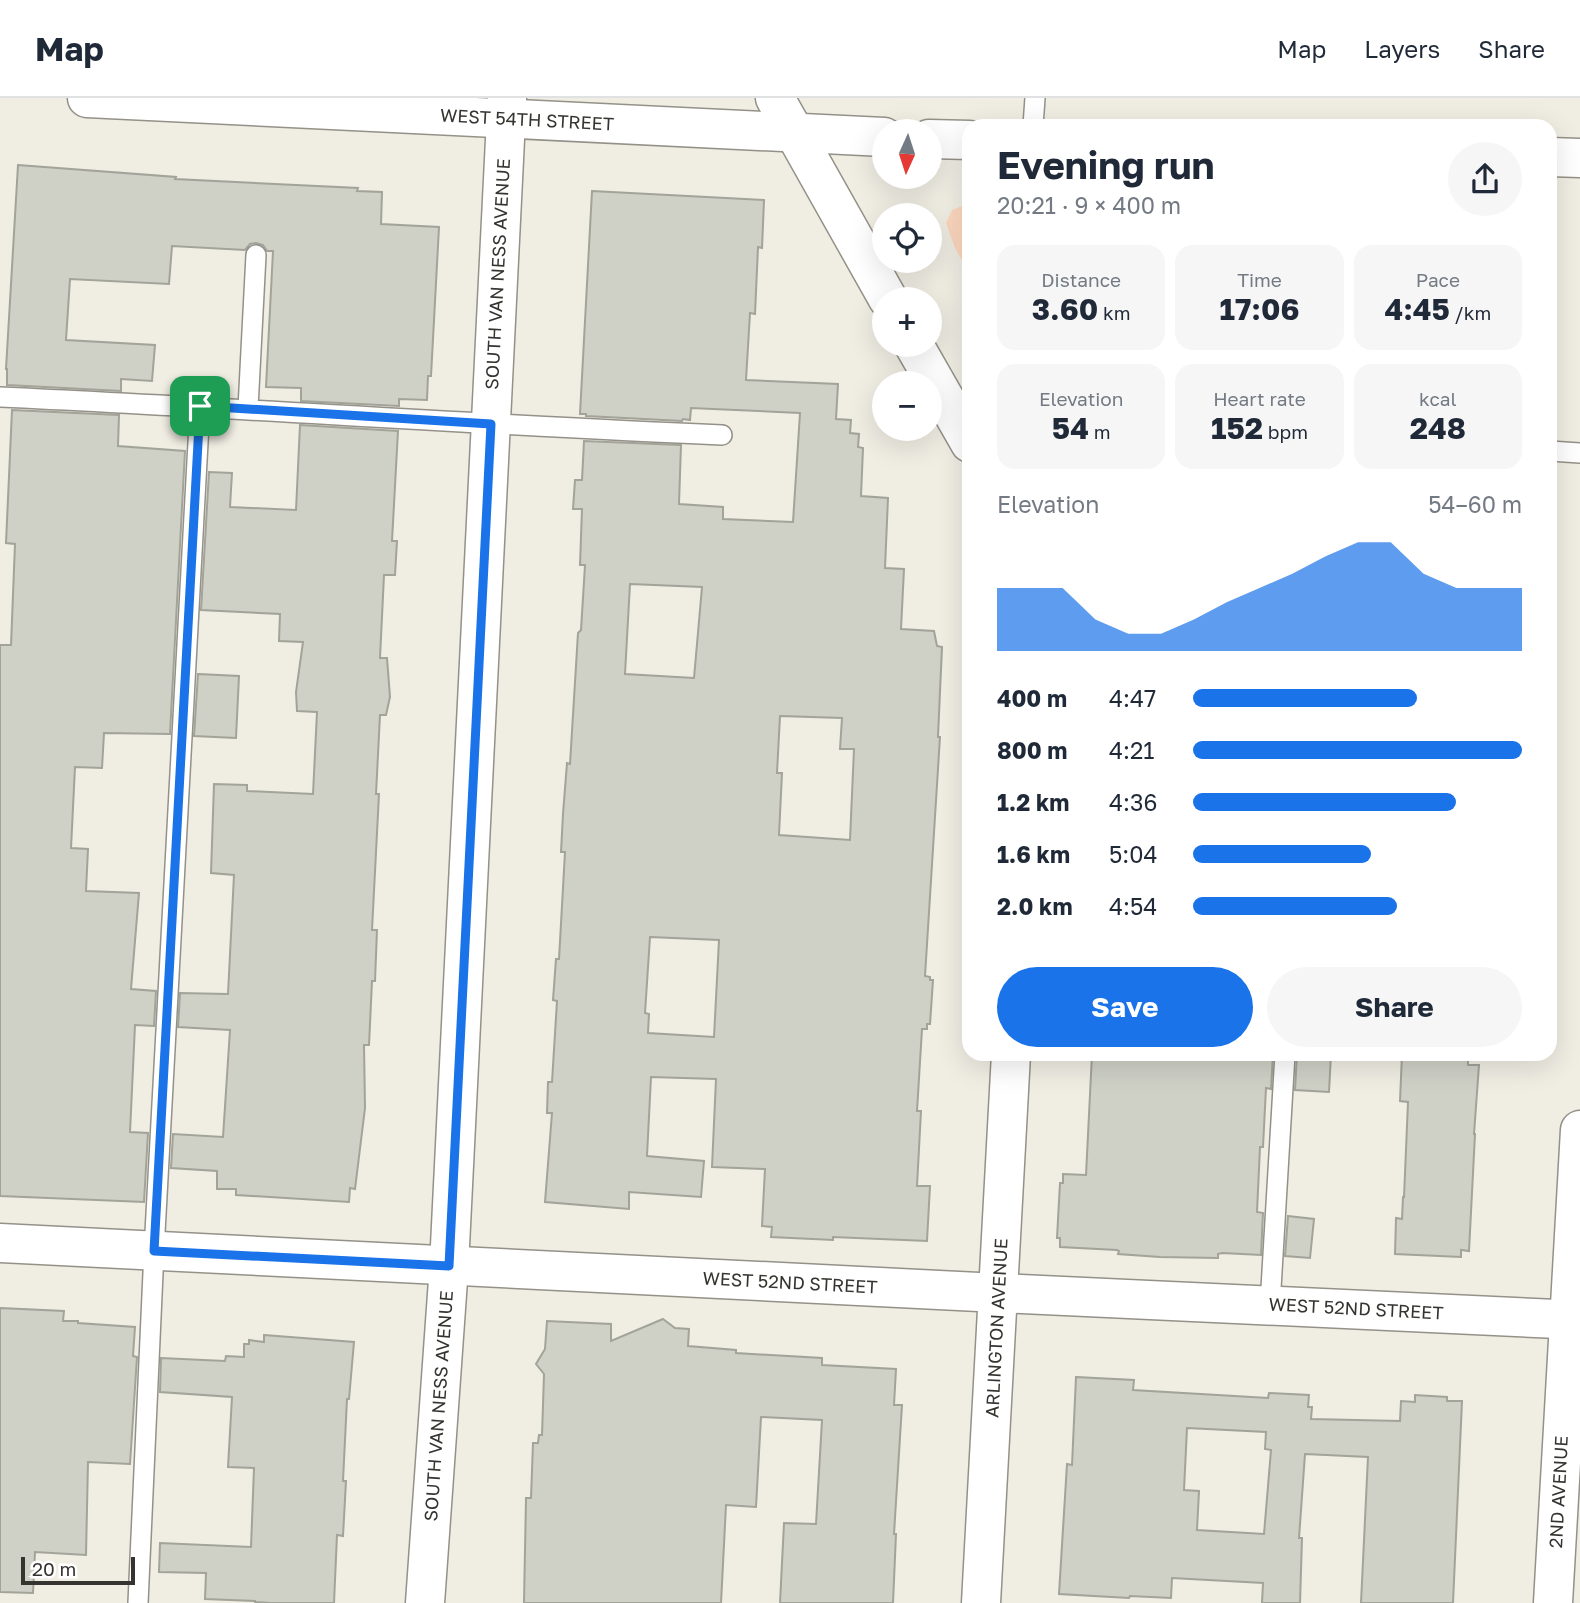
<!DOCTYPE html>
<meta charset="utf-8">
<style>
:root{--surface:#fff;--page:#f6f6f7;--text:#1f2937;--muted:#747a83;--line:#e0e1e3;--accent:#1a73e8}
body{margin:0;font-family:"Golos Text",sans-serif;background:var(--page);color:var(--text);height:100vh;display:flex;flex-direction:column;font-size:26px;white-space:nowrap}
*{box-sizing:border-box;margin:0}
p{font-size:23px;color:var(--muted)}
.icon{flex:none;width:38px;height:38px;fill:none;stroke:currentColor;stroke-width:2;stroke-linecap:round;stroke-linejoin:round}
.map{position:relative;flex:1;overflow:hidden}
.drawer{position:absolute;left:962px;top:21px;width:595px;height:942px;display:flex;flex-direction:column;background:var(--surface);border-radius:21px;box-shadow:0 7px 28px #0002}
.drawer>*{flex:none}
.needle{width:46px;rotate:183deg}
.tools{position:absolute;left:872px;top:21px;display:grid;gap:14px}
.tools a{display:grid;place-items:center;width:70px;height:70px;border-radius:50%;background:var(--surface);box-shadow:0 7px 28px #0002;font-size:35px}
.scale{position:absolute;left:21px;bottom:18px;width:114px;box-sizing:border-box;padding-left:7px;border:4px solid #353430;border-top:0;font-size:19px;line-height:24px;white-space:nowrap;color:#353430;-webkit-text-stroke:5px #fff;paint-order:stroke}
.pin{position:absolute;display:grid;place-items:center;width:60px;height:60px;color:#fff;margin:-30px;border-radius:14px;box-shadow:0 4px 10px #0006}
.round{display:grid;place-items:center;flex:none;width:74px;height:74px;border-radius:37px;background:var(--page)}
.overview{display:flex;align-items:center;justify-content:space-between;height:119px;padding:0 35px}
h1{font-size:38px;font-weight:700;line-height:52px}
.figures{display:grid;grid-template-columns:repeat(3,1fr);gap:10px;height:119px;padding:7px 35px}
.figures div{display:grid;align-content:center;border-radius:18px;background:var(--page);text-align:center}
.figures b{font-size:30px;font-weight:700}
.figures small{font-size:19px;font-weight:400}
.figures p{font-size:19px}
.chart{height:196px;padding:14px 35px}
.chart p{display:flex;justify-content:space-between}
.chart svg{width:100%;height:126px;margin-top:7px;fill:var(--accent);opacity:.7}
.primary-button{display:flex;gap:14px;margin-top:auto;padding:14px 35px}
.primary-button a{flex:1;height:80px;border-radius:42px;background:var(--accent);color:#fff;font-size:28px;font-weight:700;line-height:80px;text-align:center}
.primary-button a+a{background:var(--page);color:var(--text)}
ul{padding:0 35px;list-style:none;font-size:23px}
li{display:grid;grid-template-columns:112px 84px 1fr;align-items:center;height:52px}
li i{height:18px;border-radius:9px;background:var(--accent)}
header{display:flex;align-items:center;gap:42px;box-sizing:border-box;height:98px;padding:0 35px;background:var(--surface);border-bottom:2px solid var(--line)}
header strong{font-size:33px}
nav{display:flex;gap:38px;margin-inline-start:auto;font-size:24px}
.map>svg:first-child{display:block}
.green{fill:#fdd7be}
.building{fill:#cfd0c6;stroke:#a2a399;stroke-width:2;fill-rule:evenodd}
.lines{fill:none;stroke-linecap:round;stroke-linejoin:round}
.service-casing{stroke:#949188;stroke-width:22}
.minor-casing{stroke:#949188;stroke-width:41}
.tertiary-casing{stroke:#949188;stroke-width:41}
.secondary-casing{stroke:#949188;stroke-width:41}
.service{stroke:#fff;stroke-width:19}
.minor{stroke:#fff;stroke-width:38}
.tertiary{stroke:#fff;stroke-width:38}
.secondary{stroke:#fff;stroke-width:38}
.route-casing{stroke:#fff;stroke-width:14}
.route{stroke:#1a73e8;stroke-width:9}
.labels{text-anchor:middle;stroke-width:5;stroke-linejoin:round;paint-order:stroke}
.street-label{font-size:18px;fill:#353430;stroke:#fff}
</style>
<header>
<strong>Map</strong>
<nav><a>Map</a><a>Layers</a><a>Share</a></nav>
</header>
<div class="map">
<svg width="1580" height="1505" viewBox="0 0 1580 1505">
<rect width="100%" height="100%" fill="#f0ede3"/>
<polygon class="green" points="962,108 969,108 969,175 955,150 946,125 952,112"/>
<g class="building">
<polygon points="18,67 176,79 175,81 358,90 357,93 382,94 381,126 439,129 431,278 428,278 427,302 399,301 399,308 301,303 301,290 266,289 273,153 267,153 263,147 256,145 250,146 245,152 172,148 169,186 70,181 66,242 155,247 152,283 121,281 121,293 7,287 7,271 6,271"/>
<path d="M592 93 764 102 762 150 758 149 755 216 750 215 746 282 838 286 836 321 851 322 850 335 859 336 858 349 863 350 861 398 888 400 885 470 904 471 901 531 934 533 937 548 942 549 938 639H940L925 878 930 879V882H933L930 926H927V931H922L917 1013H921L917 1088H930L927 1143 833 1139V1142L771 1139 772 1129 762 1128 765 1071 712 1069 716 981 651 979 647 1058 704 1063 701 1099 629 1094V1111L545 1104 552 1015H547L548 984H552L557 903 553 902 556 861H559L565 754H561L563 716 567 665 570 666 578 535 581 532 585 467H580L582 411H573L575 382H582L584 343 681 347 679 406 723 409V421L793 424 800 315 691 310 690 322 683 321 682 323 586 318V316H580ZM630 486 702 489 694 580 625 576ZM780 618 842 620 840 651H854L850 742 779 737 782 675H777ZM650 839 719 842 714 939 648 935 649 916 645 915Z"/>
<polygon points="12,312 119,317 118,348 185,353 170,636 104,635 102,670 75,669 71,750 88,751 86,793 139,795 131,891 156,893 154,928 135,927 130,1034 148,1035 144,1104 0,1098 0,547 11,547 15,446 6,445"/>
<polygon points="300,327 398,333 392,443 397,443 395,477 384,477 380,560 387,560 390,599 386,617 380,617 376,696 379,696 372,832 377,832 375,883 372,883 369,947 364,947 365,1010 355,1091 350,1090 349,1104 236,1097 236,1091 217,1091 217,1073 171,1070 173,1036 223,1039 230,932 178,929 180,895 228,896 234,777 211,775 214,686 247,687 247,693 313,696 317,614 297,613 296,594 303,544 279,543 280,516 201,512 209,374 232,375 230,409 296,412"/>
<polygon points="198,576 239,578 236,640 194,638"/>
<polygon points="1092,956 1273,956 1271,991 1266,990 1263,1049 1260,1049 1257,1114 1263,1115 1261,1157 1222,1155 1218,1156 1218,1160 1160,1159 1118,1156 1119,1153 1117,1152 1060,1149 1060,1140 1057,1140 1060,1085 1063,1085 1063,1076 1086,1077"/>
<polygon points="1297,956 1331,956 1329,994 1295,992"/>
<polygon points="1402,956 1468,960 1468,967 1479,967 1474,1036 1475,1036 1469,1153 1461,1152 1461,1159 1395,1156 1396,1120 1402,1121 1403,1099 1404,1099 1408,1004 1400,1003"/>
<polygon points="1288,1118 1314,1121 1310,1160 1285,1158"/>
<polygon points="0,1210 64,1213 63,1223 78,1223 78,1225 135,1229 133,1258 137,1259 130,1366 88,1364 86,1457 35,1454 33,1495 0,1494"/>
<polygon points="663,1221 675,1230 689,1231 688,1248 736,1252 736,1255 822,1260 822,1267 896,1271 894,1307 902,1307 894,1436 896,1436 893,1505 780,1505 784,1425 816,1426 822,1322 761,1319 756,1409 726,1407 721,1505 524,1505 526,1400 531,1400 533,1345 538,1345 539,1337 542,1337 544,1276 536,1266 545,1251 547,1223 611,1226 611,1243"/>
<polygon points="264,1237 354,1244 349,1301 347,1301 343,1383 346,1383 343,1438 337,1437 334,1505 271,1505 255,1504 255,1503 205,1501 206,1475 159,1474 160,1445 251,1449 254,1370 228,1369 232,1299 160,1294 161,1260 225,1263 226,1258 244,1259 244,1246 249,1246 249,1242 264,1244"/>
<path d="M1076 1279 1134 1282 1133 1292 1268 1300 1269 1295 1309 1297 1308 1309H1312L1311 1321 1400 1323 1401 1303 1415 1304V1297L1447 1299V1303H1462L1453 1505H1361L1368 1359 1305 1356 1299 1440H1302L1300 1505H1262L1263 1485 1172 1480 1171 1500 1130 1498 1129 1500 1059 1496 1067 1366 1072 1367ZM1187 1330 1266 1334 1265 1351 1271 1352 1264 1436 1197 1432 1199 1393 1184 1392Z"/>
</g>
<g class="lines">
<g class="service-casing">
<g id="service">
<polyline points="1033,28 1035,0"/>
<path d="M0 299C241 310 481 327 722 337"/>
<polyline points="248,310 256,157"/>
<polyline points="1550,353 1580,355"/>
<polyline points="1270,1207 1285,956"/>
<polyline points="138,1505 154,1153 200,308"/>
</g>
</g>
<g class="minor-casing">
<g id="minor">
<polyline points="0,1145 999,1195 1580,1222"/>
<polyline points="425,1505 449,1168 506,21"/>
</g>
</g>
<g class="tertiary-casing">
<g id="tertiary">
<polyline points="87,0 884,39"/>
<polyline points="929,41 970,42"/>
<polyline points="1550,59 1580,60"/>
<polyline points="1553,1505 1580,1032"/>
</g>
</g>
<g class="secondary-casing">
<g id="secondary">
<polyline points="775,0 888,201"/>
<polyline points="506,21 507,0"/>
<polyline points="914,247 970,345"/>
<polyline points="981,1505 1011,956"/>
</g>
</g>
<use href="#service" class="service"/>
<use href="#minor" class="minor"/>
<use href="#tertiary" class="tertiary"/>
<use href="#secondary" class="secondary"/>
</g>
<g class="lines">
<g class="route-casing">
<polygon id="route" points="200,308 491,326 449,1168 154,1153"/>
</g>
<use href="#route" class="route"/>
</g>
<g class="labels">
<g class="street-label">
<text transform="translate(527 22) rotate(3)" y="6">WEST 54TH STREET</text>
<text transform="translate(498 176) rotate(-87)" y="6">SOUTH VAN NESS AVENUE</text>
<text transform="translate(790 1185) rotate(3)" y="6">WEST 52ND STREET</text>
<text transform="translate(1356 1211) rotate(3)" y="6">WEST 52ND STREET</text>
<text transform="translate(997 1230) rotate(-87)" y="6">ARLINGTON AVENUE</text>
<text transform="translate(439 1308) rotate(-86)" y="6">SOUTH VAN NESS AVENUE</text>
<text transform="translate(1559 1394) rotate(-87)" y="6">2ND AVENUE</text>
</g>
</g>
</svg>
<div class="tools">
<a><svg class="needle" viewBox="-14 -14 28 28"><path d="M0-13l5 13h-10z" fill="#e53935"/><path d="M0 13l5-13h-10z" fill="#747a83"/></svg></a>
<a><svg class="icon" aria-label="locate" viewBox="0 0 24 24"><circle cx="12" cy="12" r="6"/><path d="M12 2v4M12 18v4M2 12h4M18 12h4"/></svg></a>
<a>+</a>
<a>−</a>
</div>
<div class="scale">20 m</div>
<div class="pin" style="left:200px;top:308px;background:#1e9e55"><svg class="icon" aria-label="arrive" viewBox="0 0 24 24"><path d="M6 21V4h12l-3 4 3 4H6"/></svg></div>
<section class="drawer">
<div class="overview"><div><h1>Evening run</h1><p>20:21 · 9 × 400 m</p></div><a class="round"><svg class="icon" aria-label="share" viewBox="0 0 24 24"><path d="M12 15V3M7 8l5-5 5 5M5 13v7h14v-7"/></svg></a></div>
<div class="figures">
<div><p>Distance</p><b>3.60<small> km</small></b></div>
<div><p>Time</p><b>17:06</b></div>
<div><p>Pace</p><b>4:45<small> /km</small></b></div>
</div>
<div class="figures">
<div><p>Elevation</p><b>54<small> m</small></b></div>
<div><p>Heart rate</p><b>152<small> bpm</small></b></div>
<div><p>kcal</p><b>248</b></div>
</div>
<div class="chart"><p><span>Elevation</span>54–60 m</p>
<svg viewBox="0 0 160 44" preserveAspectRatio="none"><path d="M0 44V22L10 22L20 22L30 33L40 38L50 38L60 33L70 27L80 22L90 17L100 11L110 6L120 6L130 17L140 22L150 22L160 22V44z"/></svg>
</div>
<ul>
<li><b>400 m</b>4:47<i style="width:68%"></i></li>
<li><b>800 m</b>4:21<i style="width:100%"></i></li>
<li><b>1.2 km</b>4:36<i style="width:80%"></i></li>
<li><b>1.6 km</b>5:04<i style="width:54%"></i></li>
<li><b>2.0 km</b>4:54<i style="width:62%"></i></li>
</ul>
<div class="primary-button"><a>Save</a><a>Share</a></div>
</section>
</div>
